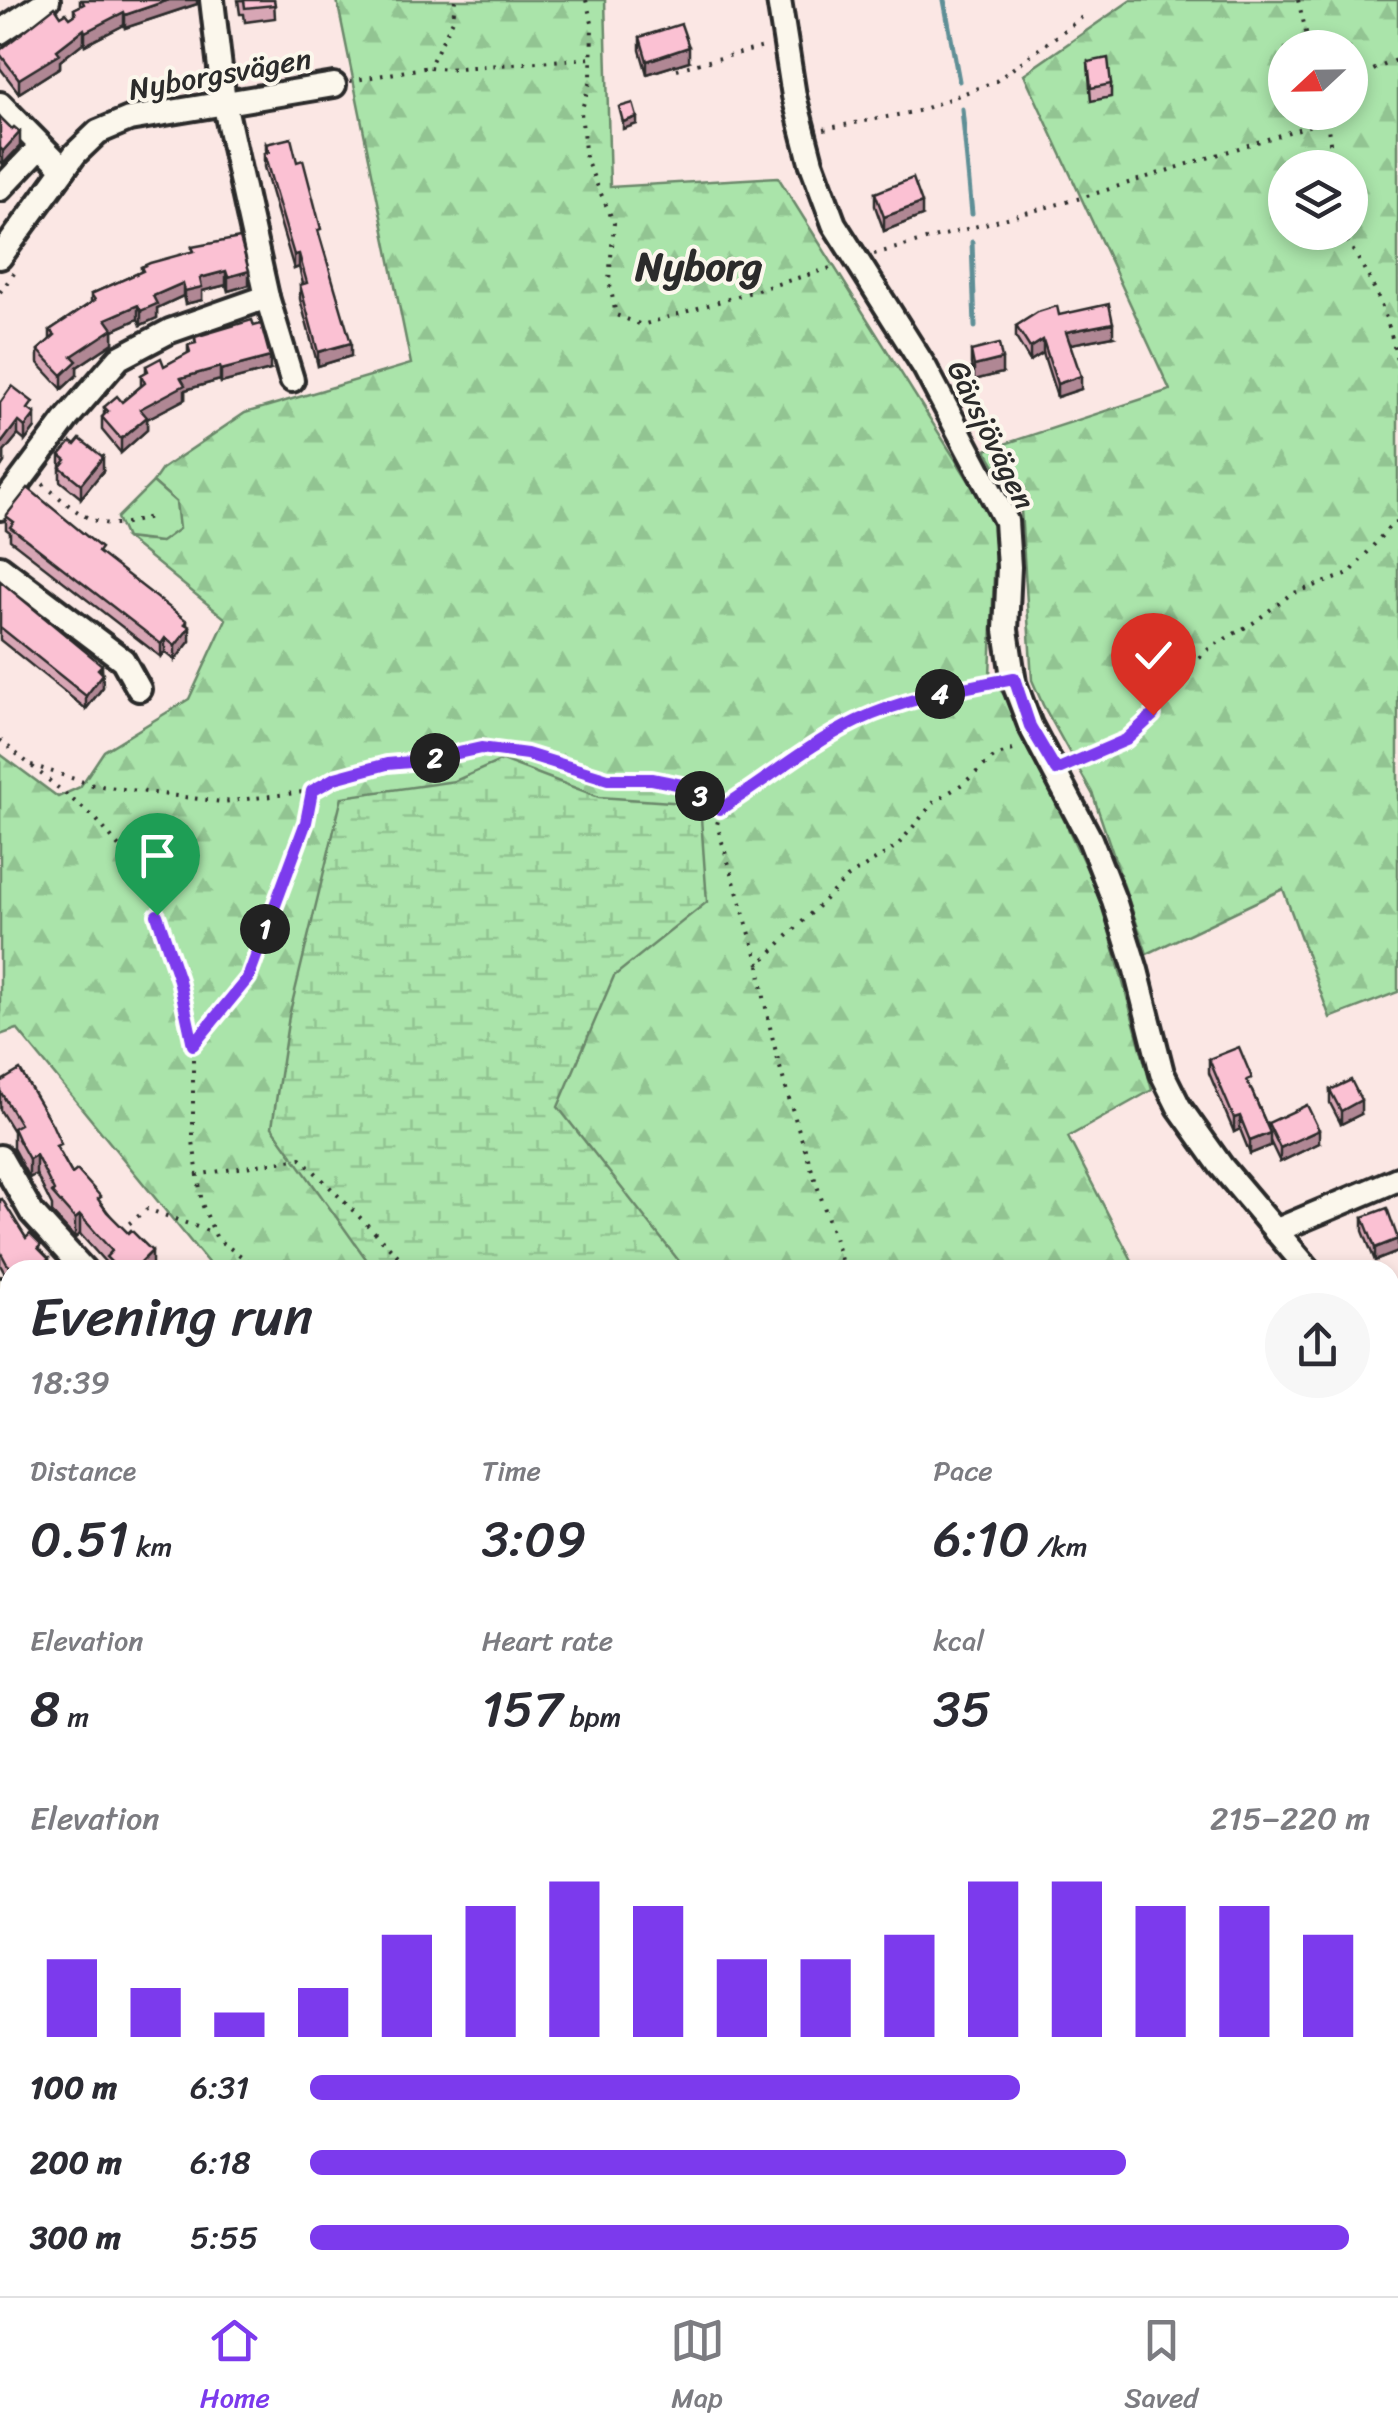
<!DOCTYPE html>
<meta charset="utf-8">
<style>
:root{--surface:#fff;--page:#f7f7f7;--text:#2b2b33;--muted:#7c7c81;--line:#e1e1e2;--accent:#7c3aed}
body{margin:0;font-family:Sriracha,sans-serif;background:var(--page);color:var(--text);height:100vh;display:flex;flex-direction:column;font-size:38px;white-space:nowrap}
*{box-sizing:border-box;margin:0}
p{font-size:32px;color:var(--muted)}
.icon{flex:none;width:55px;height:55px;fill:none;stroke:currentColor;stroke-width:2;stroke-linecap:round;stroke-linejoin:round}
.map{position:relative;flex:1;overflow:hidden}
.sheet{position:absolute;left:0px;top:1260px;width:1400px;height:1038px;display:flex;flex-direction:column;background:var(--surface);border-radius:30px 30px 0 0;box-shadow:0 5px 15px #0003}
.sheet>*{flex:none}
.needle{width:65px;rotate:248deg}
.tools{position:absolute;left:1268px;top:30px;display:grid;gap:20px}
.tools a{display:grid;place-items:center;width:100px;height:100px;border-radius:50%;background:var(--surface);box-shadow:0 5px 15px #0003;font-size:50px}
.pin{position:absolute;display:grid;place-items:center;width:85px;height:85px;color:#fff;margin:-102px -42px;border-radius:50% 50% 50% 0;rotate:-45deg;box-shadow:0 0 10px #0007}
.pin .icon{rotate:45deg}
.km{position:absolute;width:50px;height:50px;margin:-25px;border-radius:50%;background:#222;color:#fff;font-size:28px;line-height:50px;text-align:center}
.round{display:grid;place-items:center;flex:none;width:105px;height:105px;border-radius:52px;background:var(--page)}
.overview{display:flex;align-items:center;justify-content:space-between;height:170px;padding:0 30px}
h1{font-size:55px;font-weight:600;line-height:75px}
.stats{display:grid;grid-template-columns:repeat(3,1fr);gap:15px;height:170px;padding:10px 30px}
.stats div{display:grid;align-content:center}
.stats b{font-size:50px;font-weight:600}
.stats small{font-size:28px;font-weight:400}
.stats p{font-size:28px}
.chart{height:280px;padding:20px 30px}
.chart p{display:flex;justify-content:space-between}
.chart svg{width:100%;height:180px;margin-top:10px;stroke:var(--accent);stroke-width:6}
ul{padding:0 30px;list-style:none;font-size:32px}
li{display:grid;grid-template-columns:160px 120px 1fr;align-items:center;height:75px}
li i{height:25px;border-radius:12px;background:var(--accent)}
.tabs{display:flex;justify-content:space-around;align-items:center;height:140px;border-top:2px solid var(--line);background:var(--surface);font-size:28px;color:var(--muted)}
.tabs a{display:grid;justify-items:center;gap:5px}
.tabs .active{color:var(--accent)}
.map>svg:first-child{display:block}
.forest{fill:url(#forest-firs);stroke:#6a886a;stroke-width:2.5;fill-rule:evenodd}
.wetland{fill:url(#wetland-marsh);stroke:#6a886a;stroke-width:2.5}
.park{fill:#aae4aa;stroke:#6a886a;stroke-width:2.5}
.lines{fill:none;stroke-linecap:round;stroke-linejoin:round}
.stream{stroke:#5f8f96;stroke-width:5}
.minor-casing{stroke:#2b2b2b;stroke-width:30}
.path{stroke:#2b2b2b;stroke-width:4;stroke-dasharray:2.5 8;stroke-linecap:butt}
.minor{stroke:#fbf7ec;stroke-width:22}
.rail-casing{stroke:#2b2b2b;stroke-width:9}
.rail{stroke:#fbf7ec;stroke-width:5;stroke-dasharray:15;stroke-linecap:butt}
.wall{fill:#d8a6b5;stroke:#2b2b2b;stroke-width:2.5}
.shaded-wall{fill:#b08794;stroke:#2b2b2b;stroke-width:2.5}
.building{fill:#fbc1d3;stroke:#2b2b2b;stroke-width:2.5}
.route-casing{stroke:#fff;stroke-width:20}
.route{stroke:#7c3aed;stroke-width:12}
.labels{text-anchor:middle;stroke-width:8;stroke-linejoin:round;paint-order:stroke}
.street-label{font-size:30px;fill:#2b2b2b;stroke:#fbf7ec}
.district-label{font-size:40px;font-weight:bold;fill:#2b2b2b;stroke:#fbf7ec}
</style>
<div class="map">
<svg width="1398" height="2296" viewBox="0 0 1398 2296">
<defs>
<pattern id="forest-firs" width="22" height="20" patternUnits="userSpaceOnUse" patternTransform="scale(2.5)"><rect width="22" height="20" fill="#aae4aa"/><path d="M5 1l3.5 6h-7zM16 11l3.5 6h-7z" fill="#92c492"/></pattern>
<pattern id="wetland-marsh" width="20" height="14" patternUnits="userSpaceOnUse" patternTransform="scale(2.5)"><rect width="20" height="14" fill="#aae4aa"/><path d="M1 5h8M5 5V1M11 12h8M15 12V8" fill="none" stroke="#92c492"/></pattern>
</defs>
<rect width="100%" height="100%" fill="#fbe7e4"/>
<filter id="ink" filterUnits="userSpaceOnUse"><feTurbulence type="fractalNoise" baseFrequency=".01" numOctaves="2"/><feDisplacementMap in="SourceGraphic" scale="20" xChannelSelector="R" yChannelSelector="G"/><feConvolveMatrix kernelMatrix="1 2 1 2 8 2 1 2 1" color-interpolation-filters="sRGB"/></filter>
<g filter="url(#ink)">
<g class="forest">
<polygon points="337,0 605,0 610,187 778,177 996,524 990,676 1008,700 1100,897 1152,1090 1068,1137 1137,1270 214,1270 17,1029 0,1035 0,754 58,797 80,787 104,751 189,699 226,619 126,538 160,542 176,502 153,482 162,469 245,413 411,364"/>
<path d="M1131 0H1398V992L1330 1018 1283 889 1147 954 1093 795 1043 705 1032 680 1021 510 986 450 1170 390 1024 74ZM1285 48H1350V112H1285ZM1285 168H1350V232H1285Z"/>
<polygon points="10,1721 10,1789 0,1793 0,1725"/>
<polygon points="1398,2074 1398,2202 1390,2203 1390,2082"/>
<rect x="319" y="2288" width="82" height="8"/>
</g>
<g class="wetland">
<polygon points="502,760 599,797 700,804 707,902 614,976 558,1107 686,1270 374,1270 272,1127 289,1016 342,797 455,781"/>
<polygon points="1390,1685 1398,1692 1398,2011 1390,2018"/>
</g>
<g class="park">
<polygon points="153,482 176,502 179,529 161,542 126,538 117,518"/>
<polygon points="10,1652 10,1715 0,1719 0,1656"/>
</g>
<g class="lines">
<g class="stream">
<polyline points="944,0 959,81"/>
<polyline points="962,109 972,214"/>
<polyline points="972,242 975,327"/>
<polyline points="1390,1292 1398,1292"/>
</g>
<g class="minor-casing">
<g id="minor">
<polyline points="779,0 794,96 811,162 834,224 925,368 1006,521 1009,567 1006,630 1014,683 1030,725 1090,839 1114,900 1136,970 1162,1073 1179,1107 1221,1166 1309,1270"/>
<polyline points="0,32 48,0"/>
<polyline points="0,104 64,169"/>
<polyline points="0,189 41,146"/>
<polyline points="0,257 75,154 98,132 129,119 334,85"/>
<polyline points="267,297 292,380"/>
<polyline points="0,508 68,417 119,358 170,331 267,297 224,102 212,0"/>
<polyline points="0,567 123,660 139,689"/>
<polyline points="0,1157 32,1213 84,1270"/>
<polyline points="1275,1231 1398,1179"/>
<polyline points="0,1290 10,1300"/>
<polyline points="1390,1369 1398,1379"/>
<polyline points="0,1442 10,1451"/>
<polyline points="0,1948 10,1945"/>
<polyline points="1390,2141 1398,2139"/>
<polyline points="1390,2225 1398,2224"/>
<polyline points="147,2288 149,2296"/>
<polyline points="256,2288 259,2296"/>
<polyline points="1233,2288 1237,2296"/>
<polyline points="223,2296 224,2288"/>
<polyline points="572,2296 574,2288"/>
<polyline points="1199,2296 1209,2288"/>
</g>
</g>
<g class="path">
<polyline points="455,0 453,20 429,67 446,69 591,58"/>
<polyline points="586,0 592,23 591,79 581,112 586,160 614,223 609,280 616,315 642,325 837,266"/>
<polyline points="1298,0 1310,48"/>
<polyline points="677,69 764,47"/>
<polyline points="350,81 429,67"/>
<polyline points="1350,102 1362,75 1398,59"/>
<polyline points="1329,117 1338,112"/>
<polyline points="1327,120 1331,150 1329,168"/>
<polyline points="824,129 918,111 996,81 1085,15"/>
<path d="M1341 232C1372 278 1387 310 1398 364"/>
<polyline points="874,254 1081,198 1327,120 1327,112"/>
<polyline points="0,292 15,272"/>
<path d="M43 484C82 516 97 535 150 517"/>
<polyline points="0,740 96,819 138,870 157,915 188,1013 193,1045 193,1141 202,1204 217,1239 261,1270"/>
<polyline points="1074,762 1126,740 1153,715 1178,677 1211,647 1253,623 1291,594 1349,574 1390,526 1398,521"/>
<path d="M31 765 93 785 222 802 312 791 335 778 387 764 422 761 481 748 527 754 608 779H651L682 785 720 809C767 780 808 742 859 720 902 701 950 690 996 681"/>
<polyline points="720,811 717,825 759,964"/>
<polyline points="193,1045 248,978 306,822 312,791"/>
<polyline points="196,1175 301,1158 412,1270"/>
<polyline points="121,1230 147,1209 214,1233"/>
<path d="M844 1270C814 1168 772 1070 759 964L847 878 897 846 934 802 964 783 995 756 1019 748"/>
<polyline points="1390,1305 1398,1305"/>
<polyline points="0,1343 10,1334"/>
<polyline points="0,1823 10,1847"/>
<polyline points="1390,2018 1398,2010"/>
<polyline points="374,2288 381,2296"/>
<polyline points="453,2288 457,2296"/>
<polyline points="819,2288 823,2296"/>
<polyline points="471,2296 490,2288"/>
<polyline points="871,2296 898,2290 911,2296"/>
<polyline points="1000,2296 1015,2288"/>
</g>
<use href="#minor" class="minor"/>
<g class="rail-casing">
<g id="rail">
<polyline points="1390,2057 1398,2049"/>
<polyline points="1075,2296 1090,2288"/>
<polyline points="1102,2296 1117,2288"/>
</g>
</g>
<use href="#rail" class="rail"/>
</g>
<g class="wall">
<polygon points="80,0 197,0 197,4 125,28 124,25 85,45 84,42 60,61 60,67 19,93 0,68 0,50 61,16 70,18 74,16 74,9 80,6"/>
<polygon points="238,0 274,0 275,18 245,22 244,14 240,14"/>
<polygon points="640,37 689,61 647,74 640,50"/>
<polygon points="1088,62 1111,84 1111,97 1091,101"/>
<polygon points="0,117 20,146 3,164 0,161"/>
<polygon points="266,144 321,242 351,356 318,366 300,299 300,285 303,284 299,267 294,269 264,167 264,154 266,153"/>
<polygon points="875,193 922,216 884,231 875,206"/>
<polygon points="192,247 249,285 228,291 226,285 202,291 202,300 185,304 183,296 157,308 157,318 141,325 138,319 113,330 113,343 77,367 77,375 62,389 38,363 38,350 50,340 50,330 91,303 91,294 141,272 141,267 192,252"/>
<polygon points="1059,315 1113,336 1070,344 1081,389 1057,397 1043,353 1030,361 1016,338 1016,326"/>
<polygon points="195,337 270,370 221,383 220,380 185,390 185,399 147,419 147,430 121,453 102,430 102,417 104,415 104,407 122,402 141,386 141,375 146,373 146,366 164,366 188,353 188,345 195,343"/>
<polygon points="971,351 1002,373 974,380 971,364"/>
<polygon points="0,403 33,412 35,428 25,441 18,435 4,452 4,462 0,468"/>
<polygon points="60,455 103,471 81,498 60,481"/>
<polygon points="6,516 101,555 187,625 190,641 175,660 165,652 161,657 10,540 10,532 6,529"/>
<polygon points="0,581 102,672 103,687 86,709 0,640"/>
<polygon points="1209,1059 1252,1091 1268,1128 1268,1123 1319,1143 1280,1162 1270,1141 1270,1146 1250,1154 1240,1129 1234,1132 1209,1073"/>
<polygon points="0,1082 61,1154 72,1174 101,1203 152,1270 106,1270 106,1263 80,1234 75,1238 52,1213 52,1206 36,1174 29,1178 13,1148 13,1131 0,1110"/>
<polygon points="1330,1090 1361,1114 1341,1124 1330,1103"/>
<polygon points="0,1200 26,1238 41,1252 49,1270 10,1270 10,1279 7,1277 0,1265"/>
<polygon points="1363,1217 1398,1236 1398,1252 1375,1261 1363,1231"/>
<polygon points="10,1346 10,1397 3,1383 0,1385 0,1353"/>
<polygon points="10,1490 10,1582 8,1583 0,1568 0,1538 2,1536 0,1533 0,1495"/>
<polygon points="1398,1490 1398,1531 1390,1517 1390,1494"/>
<polygon points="0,1952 7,1955 10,1953 10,2014 3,2014 0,2006"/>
<polygon points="10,2098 10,2181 0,2155 0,2099"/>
<polygon points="10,2183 10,2224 0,2225 0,2184"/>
<polygon points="10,2243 10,2288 23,2288 23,2296 0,2296 0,2245"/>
<polygon points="608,2288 800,2288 800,2290 796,2292 796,2296 614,2296 611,2295"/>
<polygon points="1239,2288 1293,2288 1300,2296 1239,2296"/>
</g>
<g class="shaded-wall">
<polygon points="169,0 197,0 197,4 125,28 125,15"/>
<polygon points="124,12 124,25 85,45 85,32"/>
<polygon points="84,29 84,42 60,61 60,67 19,93 19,79"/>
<polygon points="689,47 689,61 647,74 647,61"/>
<polygon points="637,117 637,124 623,129 623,122"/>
<polygon points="20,132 20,146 3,164 3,151"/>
<polygon points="922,203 922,216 884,231 884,217"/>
<polygon points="299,254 299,267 294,269 294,255"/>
<polygon points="226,271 226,285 202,291 202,300 185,304 185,291 200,278"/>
<polygon points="249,271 249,285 228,291 228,277"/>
<polygon points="183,283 183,296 157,308 157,318 141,325 141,311 153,296"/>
<polygon points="138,305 138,319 113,330 113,343 77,367 77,375 62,389 62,375 72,356 106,319"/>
<polygon points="1113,323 1113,336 1066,345 1066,332"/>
<polygon points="1043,340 1043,353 1030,361 1030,348"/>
<polygon points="351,343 351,356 318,366 318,352"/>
<polygon points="270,357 270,370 221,383 221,370"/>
<polygon points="1002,359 1002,373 974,380 974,366"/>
<polygon points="220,367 220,380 185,390 185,399 147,419 147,430 121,453 121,439 140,409 181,378"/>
<polygon points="1081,376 1081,389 1057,397 1057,384"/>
<polygon points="35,414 35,428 25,441 25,427"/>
<polygon points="18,421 18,435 4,452 4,462 0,468 0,445"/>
<polygon points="103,457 103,471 81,498 81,484"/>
<polygon points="187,621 187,630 190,627 190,641 175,660 175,646"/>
<polygon points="165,638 165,652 161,657 161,644"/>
<polygon points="102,665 103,687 86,709 86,696"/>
<polygon points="1361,1100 1361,1114 1341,1124 1341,1111"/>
<polygon points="1240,1116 1240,1129 1234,1132 1234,1118"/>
<polygon points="1319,1130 1319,1143 1280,1162 1280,1148"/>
<polygon points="1270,1133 1270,1146 1250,1154 1250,1141"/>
<polygon points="36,1155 36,1174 29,1178 29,1159"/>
<polygon points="80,1215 80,1234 75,1238 75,1219"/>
<polygon points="1398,1239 1398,1252 1375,1261 1375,1248"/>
<polygon points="152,1251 152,1270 133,1270"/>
<polygon points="49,1259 49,1270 38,1270"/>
<polygon points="3,1370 3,1383 0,1385 0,1372"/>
<polygon points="1395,1403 1395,1416 1390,1420 1390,1406"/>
<polygon points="1396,1456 1396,1470 1390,1475 1390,1462"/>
<polygon points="10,1562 10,1582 8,1583 8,1563"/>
<polygon points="6,1888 6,1902 0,1904 0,1890"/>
<polygon points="5,1914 5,1927 0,1929 0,1916"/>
<polygon points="10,2050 10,2067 0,2071 0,2054"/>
<polygon points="525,2288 530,2288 529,2296 522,2296"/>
</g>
<g class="building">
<polygon points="82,0 169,0 125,15 124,12 85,32 84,29 57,50 60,54 19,79 0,54 0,50 55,7 61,16 66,13 70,18 76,14 74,9 84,4"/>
<polygon points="240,0 274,0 275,5 245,8 244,0"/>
<polygon points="681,24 689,47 647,61 640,37"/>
<polygon points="1108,58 1111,84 1091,88 1088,62"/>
<polygon points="633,103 637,117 623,122 619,107"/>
<polygon points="0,117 12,129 14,127 20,132 3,151 0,148"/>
<polygon points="291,138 297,162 303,160 321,229 318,230 351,343 318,352 300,285 307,283 299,254 294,255 264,154 269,152 266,144"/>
<polygon points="913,178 922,203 884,217 875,193"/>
<polygon points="240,238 249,271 228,277 226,271 200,278 202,287 185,291 183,283 153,296 157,304 141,311 138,305 106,319 113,329 72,356 77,361 62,375 38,350 55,335 50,330 95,300 91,294 143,271 141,267 150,263 194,251 192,247"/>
<polygon points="1109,304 1113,323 1066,332 1081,376 1057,384 1043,340 1030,348 1016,326 1038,312 1057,306 1059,315"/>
<polygon points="252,320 254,326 261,324 270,357 221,370 220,367 181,378 185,385 140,409 147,417 121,439 102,417 108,411 104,407 117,396 122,402 145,383 141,375 148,371 146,366 161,358 164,366 190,352 188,345 196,343 195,337"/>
<polygon points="999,344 1002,359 974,366 971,351"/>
<polygon points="12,386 33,402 28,409 35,414 25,427 18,421 0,445 0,403"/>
<polygon points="80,439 103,457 81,484 60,467 66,460 60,455 71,442 75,445"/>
<polygon points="28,488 101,548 98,552 187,621 185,624 190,627 175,646 165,638 161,644 10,527 14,522 6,516"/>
<polygon points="0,581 102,665 98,669 103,674 86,696 0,627"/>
<polygon points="1239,1047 1252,1078 1247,1080 1270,1133 1250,1141 1240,1116 1234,1118 1209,1059"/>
<polygon points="20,1070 52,1124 61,1144 56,1146 72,1174 77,1170 101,1197 98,1199 107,1212 128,1233 131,1230 152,1251 133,1270 119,1270 106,1257 112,1251 80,1215 75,1219 52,1193 54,1191 36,1155 29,1159 18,1139 13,1128 20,1124 0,1091 0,1082"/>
<polygon points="1351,1080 1361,1100 1341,1111 1330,1090"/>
<polygon points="1307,1105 1319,1130 1280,1148 1268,1123"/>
<polygon points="2,1199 26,1238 30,1234 41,1245 38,1248 49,1259 38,1270 26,1270 19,1263 13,1269 7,1264 0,1251 0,1200"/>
<polygon points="1387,1208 1398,1239 1375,1248 1363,1217"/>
<polygon points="10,1346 10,1383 3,1370 0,1372 0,1353"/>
<polygon points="1390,1449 1396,1456 1390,1462"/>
<polygon points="10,1490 10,1530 0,1513 0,1495"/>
<polygon points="1398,1490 1398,1518 1390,1503 1390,1494"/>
<polygon points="10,1532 10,1562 8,1563 0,1548 0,1538"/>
<polygon points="0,1872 6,1888 0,1890"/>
<polygon points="0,1900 5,1914 0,1916"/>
<polygon points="5,1950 7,1955 10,1953 10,1997 3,1998 0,1990 0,1952"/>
<polygon points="10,2028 10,2050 0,2054 0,2029 5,2030"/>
<polygon points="10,2098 10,2168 0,2142 0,2099"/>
<polygon points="10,2183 10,2211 0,2212 0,2184"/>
<polygon points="10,2243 10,2278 0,2279 0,2245"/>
<polygon points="112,2288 129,2288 133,2296 92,2296"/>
<polygon points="175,2288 211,2288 215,2296 178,2296"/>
<polygon points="275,2288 305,2288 306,2296 276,2296"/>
<polygon points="496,2288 525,2288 522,2296 492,2296"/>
<polygon points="646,2288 795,2288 796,2292 786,2296 668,2296"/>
<polygon points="1241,2288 1293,2288 1300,2296 1247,2296"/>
</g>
</g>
<g class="lines" filter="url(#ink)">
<g class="route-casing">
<path id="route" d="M157 915 179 980 193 1045 248 978 306 822 312 791 335 778 387 764 422 761 481 748 527 754 608 779H652L682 785 720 809C767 780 807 745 857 721 905 698 962 688 1014 678L1030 726 1056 770 1126 740 1153 715"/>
</g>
<use href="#route" class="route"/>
</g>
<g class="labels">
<g class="street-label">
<text transform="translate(220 74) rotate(-10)" y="10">Nyborgsvägen</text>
<text transform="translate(991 435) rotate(64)" y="10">Gävsjövägen</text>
</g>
<g class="district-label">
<text x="699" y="280">Nyborg</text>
</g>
</g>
</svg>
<div class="tools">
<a><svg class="needle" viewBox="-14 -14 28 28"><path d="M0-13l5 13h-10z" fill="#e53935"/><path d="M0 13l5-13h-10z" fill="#7c7c81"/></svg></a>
<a><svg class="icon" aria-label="layers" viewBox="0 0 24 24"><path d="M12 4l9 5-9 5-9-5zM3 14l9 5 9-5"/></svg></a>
</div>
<div class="pin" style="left:157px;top:915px;background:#1e9e55"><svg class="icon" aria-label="arrive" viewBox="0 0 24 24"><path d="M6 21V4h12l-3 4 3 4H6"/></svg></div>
<div class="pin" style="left:1153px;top:715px;background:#d93025"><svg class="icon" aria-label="check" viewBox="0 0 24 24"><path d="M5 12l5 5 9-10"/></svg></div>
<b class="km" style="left:265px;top:929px">1</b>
<b class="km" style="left:435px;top:758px">2</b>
<b class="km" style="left:700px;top:796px">3</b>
<b class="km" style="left:940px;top:694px">4</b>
<section class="sheet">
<div class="overview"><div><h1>Evening run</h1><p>18:39</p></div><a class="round"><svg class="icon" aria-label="share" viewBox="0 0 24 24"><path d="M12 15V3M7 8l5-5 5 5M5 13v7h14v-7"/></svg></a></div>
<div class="stats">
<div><p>Distance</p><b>0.51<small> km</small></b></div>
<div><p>Time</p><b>3:09</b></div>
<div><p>Pace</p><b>6:10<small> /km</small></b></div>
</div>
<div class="stats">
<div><p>Elevation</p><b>8<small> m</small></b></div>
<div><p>Heart rate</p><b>157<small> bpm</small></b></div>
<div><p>kcal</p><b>35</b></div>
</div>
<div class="chart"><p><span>Elevation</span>215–220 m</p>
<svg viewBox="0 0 160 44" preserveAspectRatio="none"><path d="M5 44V25M15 44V32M25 44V38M35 44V32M45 44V19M55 44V12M65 44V6M75 44V12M85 44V25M95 44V25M105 44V19M115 44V6M125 44V6M135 44V12M145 44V12M155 44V19"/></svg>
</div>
<ul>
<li><b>100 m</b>6:31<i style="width:67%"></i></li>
<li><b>200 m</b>6:18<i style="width:77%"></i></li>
<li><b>300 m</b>5:55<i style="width:98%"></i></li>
</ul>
</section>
</div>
<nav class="tabs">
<a class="active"><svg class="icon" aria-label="home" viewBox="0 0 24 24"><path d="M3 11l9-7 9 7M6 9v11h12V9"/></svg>Home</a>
<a><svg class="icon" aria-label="map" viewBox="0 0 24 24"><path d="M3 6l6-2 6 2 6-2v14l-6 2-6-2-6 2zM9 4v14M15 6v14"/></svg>Map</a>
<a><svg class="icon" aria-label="saved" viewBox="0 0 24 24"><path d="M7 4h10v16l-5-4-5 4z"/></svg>Saved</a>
</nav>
